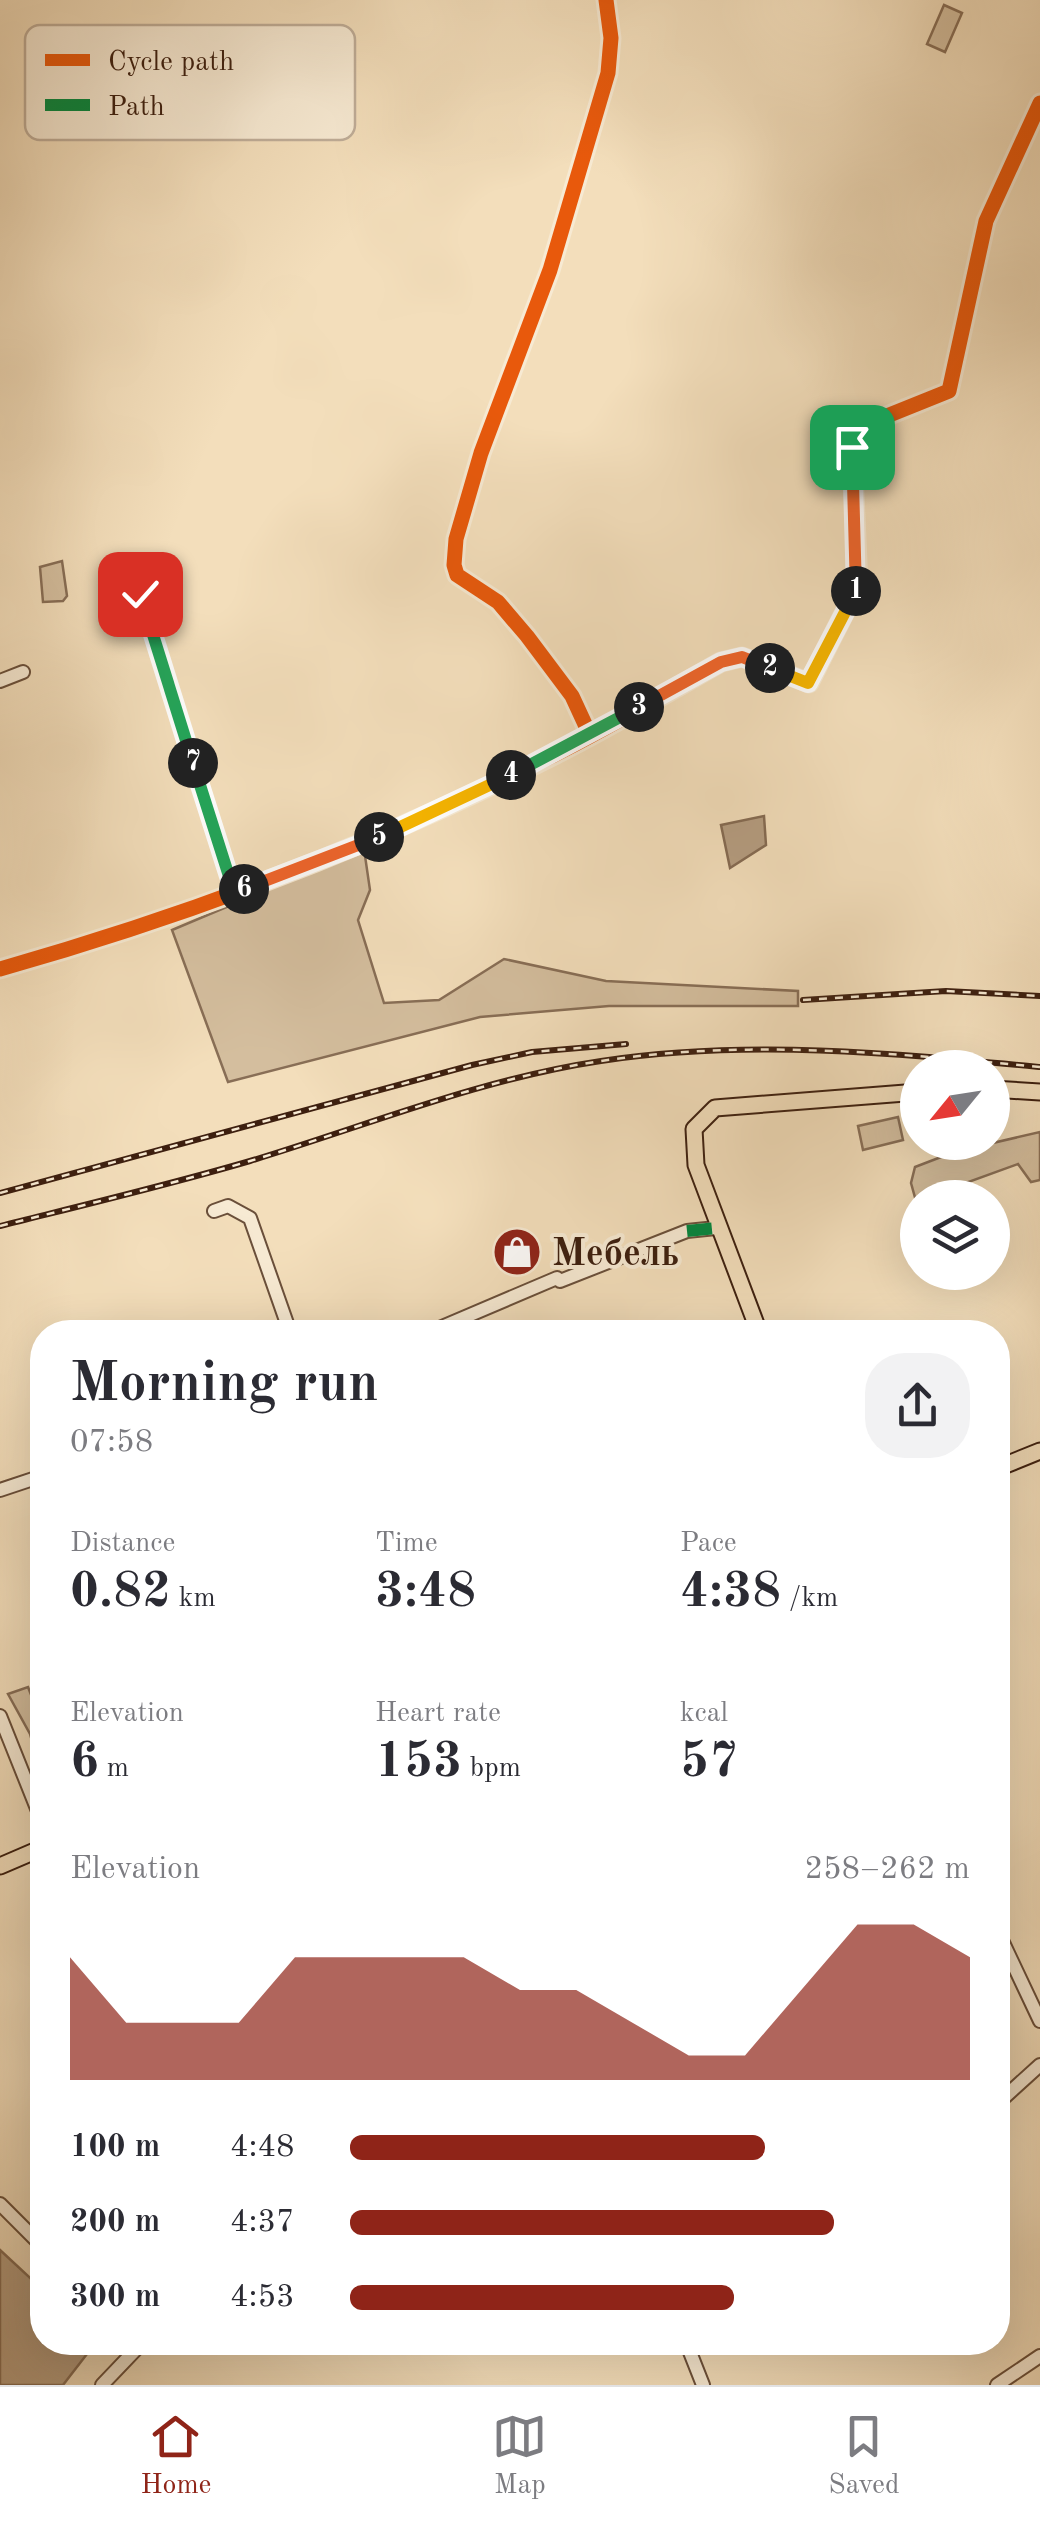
<!DOCTYPE html>
<meta charset="utf-8">
<style>
:root{--surface:#fff;--page:#f2f2f3;--text:#2b2b33;--muted:#7c7c81;--line:#e1e1e2;--accent:#8f2418}
body{margin:0;font-family:"Old Standard TT",serif;background:var(--page);color:var(--text);height:100vh;display:flex;flex-direction:column;font-size:38px;white-space:nowrap}
*{box-sizing:border-box;margin:0}
p{font-size:32px;color:var(--muted)}
.icon{flex:none;width:55px;height:55px;fill:none;stroke:currentColor;stroke-width:2;stroke-linecap:round;stroke-linejoin:round}
.map{position:relative;flex:1;overflow:hidden}
.drawer{position:absolute;left:30px;top:1320px;width:980px;height:1035px;display:flex;flex-direction:column;background:var(--surface);border-radius:40px;box-shadow:0 10px 40px #0002}
.drawer>*{flex:none}
.needle{width:65px;rotate:240deg}
.controls{position:absolute;left:900px;top:1050px;display:grid;gap:20px}
.controls a{display:grid;place-items:center;width:110px;height:110px;border-radius:50%;background:var(--surface);box-shadow:0 10px 40px #0002;font-size:50px}
.pin{position:absolute;display:grid;place-items:center;width:85px;height:85px;color:#fff;margin:-42px;border-radius:20px;box-shadow:0 5px 15px #0006}
.km{position:absolute;width:50px;height:50px;margin:-25px;border-radius:50%;background:#222;color:#fff;font-size:28px;line-height:50px;text-align:center}
.round{display:grid;place-items:center;flex:none;width:105px;height:105px;border-radius:40px;background:var(--page)}
.overview{display:flex;align-items:center;justify-content:space-between;height:170px;padding:0 40px}
h1{font-size:55px;font-weight:600;line-height:75px}
.figures{display:grid;grid-template-columns:repeat(3,1fr);gap:15px;height:170px;padding:10px 40px}
.figures div{display:grid;align-content:center}
.figures b{font-size:50px;font-weight:600}
.figures small{font-size:28px;font-weight:400}
.figures p{font-size:28px}
.chart{height:280px;padding:20px 40px}
.chart p{display:flex;justify-content:space-between}
.chart svg{width:100%;height:180px;margin-top:10px;fill:var(--accent);opacity:.7}
ul{padding:0 40px;list-style:none;font-size:32px}
li{display:grid;grid-template-columns:160px 120px 1fr;align-items:center;height:75px}
li i{height:25px;border-radius:12px;background:var(--accent)}
.tabs{display:flex;justify-content:space-around;align-items:center;height:140px;border-top:2px solid var(--line);background:var(--surface);font-size:28px;color:var(--muted)}
.tabs a{display:grid;justify-items:center;gap:5px}
.tabs .current{color:var(--accent)}
.map>svg:first-child{display:block}
.green{fill:#d4be9e;stroke:#886e56;stroke-width:2.5}
.water{fill:#b59d81;stroke:#856b53;stroke-width:2.5}
.lines{fill:none;stroke-linecap:round;stroke-linejoin:round}
.minor-casing{stroke:#6a4f3a;stroke-width:16}
.major-casing{stroke:#3d1f0f;stroke-width:19}
.minor{stroke:#f7ead3;stroke-width:12}
.major{stroke:#f3debb;stroke-width:15}
.rail-casing{stroke:#3d1f0f;stroke-width:6}
.rail{stroke:#f7ead3;stroke-width:2.5;stroke-dasharray:8;stroke-linecap:butt}
.quiet{stroke:#00873e;stroke-width:12;stroke-dasharray:25 12;stroke-linecap:butt}
.cycleway-casing{stroke:#f7ead3;stroke-width:21}
.cycleway{stroke:#e8590c;stroke-width:15}
.split-1-casing{stroke:#fff;stroke-width:20}
.split-2-casing{stroke:#fff;stroke-width:20}
.split-3-casing{stroke:#fff;stroke-width:20}
.split-4-casing{stroke:#fff;stroke-width:20}
.split-5-casing{stroke:#fff;stroke-width:20}
.split-6-casing{stroke:#fff;stroke-width:20}
.split-7-casing{stroke:#fff;stroke-width:20}
.split-8-casing{stroke:#fff;stroke-width:20}
.split-9-casing{stroke:#fff;stroke-width:20}
.split-1{stroke:#f0652b;stroke-width:12}
.split-2{stroke:#f5b400;stroke-width:12}
.split-3{stroke:#f0652b;stroke-width:12}
.split-4{stroke:#22a559;stroke-width:12}
.split-5{stroke:#f5b400;stroke-width:12}
.split-6{stroke:#f0652b;stroke-width:12}
.split-7{stroke:#22a559;stroke-width:12}
.split-8{stroke:#22a559;stroke-width:12}
.split-9{stroke:#f5b400;stroke-width:12}
.labels{text-anchor:middle;stroke-width:8;stroke-linejoin:round;paint-order:stroke}
.poi-label{font-size:38px;font-weight:bold;fill:#3d1f0f;stroke:#f7ead3;text-anchor:start}
.key{fill:#f7ead3;stroke:#bfad98;stroke-width:2.5}
.key-label{font-size:28px;fill:#3d1f0f}
</style>
<div class="map">
<svg width="1040" height="2385" viewBox="0 0 1040 2385">
<rect width="100%" height="100%" fill="#f3debb"/>
<filter id="stains"><feTurbulence type="fractalNoise" baseFrequency=".002" numOctaves="4"/><feColorMatrix values="0 0 0 0 .2 0 0 0 0 .09 0 0 0 0 .02 0 0 0 .5 -.17"/></filter>
<radialGradient id="worn" r=".72"><stop offset=".6" stop-color="#630" stop-opacity="0"/><stop offset="1" stop-color="#630" stop-opacity=".3"/></radialGradient>
<g class="green">
<polygon points="944,5 962,13 945,52 927,44"/>
<polygon points="62,561 67,596 63,601 43,602 40,567"/>
<polygon points="364,849 370,890 358,920 384,1003 439,1000 504,959 606,981 798,991 798,1006 609,1006 480,1017 228,1082 172,930"/>
<polygon points="898,1117 903,1140 863,1150 858,1126"/>
<polygon points="1040,1132 1040,1180 1031,1182 1018,1164 916,1201 911,1183 915,1167 954,1152"/>
<polygon points="28,1687 42,1723 42,1777 30,1734 8,1694"/>
</g>
<g class="water">
<polygon points="764,816 766,845 730,868 721,825"/>
<polygon points="0,2250 42,2289 42,2342 90,2343 87,2354 63,2385 0,2385"/>
</g>
<g class="lines">
<g class="minor-casing">
<g id="minor">
<polyline points="140,595 234,892"/>
<polyline points="0,681 23,672"/>
<polyline points="590,735 572,696 527,636 498,602 457,575 454,565 456,539 481,453 550,270 608,73 611,38 606,0"/>
<path d="M0 969C191 915 377 844 554 755 611 727 666 693 721 662L742 657 809 683 858 586 852 447 862 426 949 391 986 221 1040 103"/>
<polyline points="214,1211 228,1206 250,1218 290,1332"/>
<polyline points="430,1332 557,1278 560,1281 687,1231 716,1228"/>
<polyline points="0,1490 42,1476"/>
<polyline points="0,1716 42,1821"/>
<polyline points="998,1932 1040,2021"/>
<polyline points="998,2103 1040,2065"/>
<polyline points="0,2204 42,2246"/>
<polyline points="686,2342 703,2385"/>
<polyline points="102,2385 143,2342"/>
<polyline points="997,2385 1040,2356"/>
</g>
</g>
<g class="major-casing">
<g id="major">
<polyline points="992,1089 1040,1092"/>
<polyline points="759,1332 696,1165 694,1129 715,1108 918,1092"/>
<polyline points="998,1468 1040,1451"/>
<polyline points="0,1866 42,1848"/>
</g>
</g>
<use href="#minor" class="minor"/>
<use href="#major" class="major"/>
<g class="rail-casing">
<g id="rail">
<polyline points="803,1000 946,991 1040,996"/>
<polyline points="0,1193 472,1065 532,1052 626,1044"/>
<path d="M0 1226C84 1205 168 1185 250 1161 366 1126 480 1079 601 1061 747 1039 893 1053 1040 1067"/>
</g>
</g>
<use href="#rail" class="rail"/>
<polyline class="quiet" points="687,1231 716,1228"/>
<g class="cycleway-casing">
<g id="cycleway">
<polyline points="590,735 572,696 527,636 498,602 457,575 454,565 456,539 481,453 550,270 608,73 611,38 606,0"/>
<path d="M0 969C191 915 377 844 554 755 611 727 666 693 721 662L742 657 809 683 858 586 852 447 862 426 949 391 986 221 1040 103"/>
</g>
</g>
<use href="#cycleway" class="cycleway"/>
</g>
<g class="lines">
<g class="split-1-casing">
<polyline id="split-1" points="852,447 856,591"/>
</g>
<g class="split-2-casing">
<polyline id="split-2" points="770,668 808,683 856,591"/>
</g>
<g class="split-3-casing">
<polyline id="split-3" points="639,707 721,662 742,657 770,668"/>
</g>
<g class="split-4-casing">
<polyline id="split-4" points="511,775 639,707"/>
</g>
<g class="split-5-casing">
<polyline id="split-5" points="379,837 511,775"/>
</g>
<g class="split-6-casing">
<polyline id="split-6" points="244,889 379,837"/>
</g>
<g class="split-7-casing">
<polyline id="split-7" points="193,763 234,892 244,889"/>
</g>
<g class="split-8-casing">
<polyline id="split-8" points="150,625 193,763"/>
</g>
<g class="split-9-casing">
<polyline id="split-9" points="140,594 150,625"/>
</g>
<use href="#split-1" class="split-1"/>
<use href="#split-2" class="split-2"/>
<use href="#split-3" class="split-3"/>
<use href="#split-4" class="split-4"/>
<use href="#split-5" class="split-5"/>
<use href="#split-6" class="split-6"/>
<use href="#split-7" class="split-7"/>
<use href="#split-8" class="split-8"/>
<use href="#split-9" class="split-9"/>
</g>
<defs>
<g id="shop-disc" transform="scale(2.5)"><circle r="9.5" fill="#8f2418" stroke="#f7ead3"/><path d="M-5-2.5h2.3a2.7 3.5 0 0 1 5.4 0H5L5.5 6h-11ZM-1.5-2.5h3a1.5 2.3 0 0 0-3 0Z" fill="#fff"/></g>
</defs>
<g fill-rule="evenodd">
<use href="#shop-disc" x="517" y="1252"/>
</g>
<g class="labels">
<g class="poi-label">
<text x="552" y="1265">Мебель</text>
</g>
</g>
<rect x="25" y="25" width="330" height="115" rx="15" class="key"/>
<rect x="45" y="54" width="45" height="12" fill="#e8590c"/>
<rect x="45" y="99" width="45" height="12" fill="#00873e"/>
<g class="key-label">
<text x="108" y="70">Cycle path</text>
<text x="108" y="115">Path</text>
</g>
<rect width="100%" height="100%" filter="url(#stains)"/>
<rect width="100%" height="100%" fill="url(#worn)"/>
</svg>
<div class="controls">
<a><svg class="needle" viewBox="-14 -14 28 28"><path d="M0-13l5 13h-10z" fill="#e53935"/><path d="M0 13l5-13h-10z" fill="#7c7c81"/></svg></a>
<a><svg class="icon" aria-label="layers" viewBox="0 0 24 24"><path d="M12 4l9 5-9 5-9-5zM3 14l9 5 9-5"/></svg></a>
</div>
<div class="pin" style="left:852px;top:447px;background:#1e9e55"><svg class="icon" aria-label="arrive" viewBox="0 0 24 24"><path d="M6 21V4h12l-3 4 3 4H6"/></svg></div>
<div class="pin" style="left:140px;top:594px;background:#d93025"><svg class="icon" aria-label="check" viewBox="0 0 24 24"><path d="M5 12l5 5 9-10"/></svg></div>
<b class="km" style="left:856px;top:591px">1</b>
<b class="km" style="left:770px;top:668px">2</b>
<b class="km" style="left:639px;top:707px">3</b>
<b class="km" style="left:511px;top:775px">4</b>
<b class="km" style="left:379px;top:837px">5</b>
<b class="km" style="left:244px;top:889px">6</b>
<b class="km" style="left:193px;top:763px">7</b>
<section class="drawer">
<div class="overview"><div><h1>Morning run</h1><p>07:58</p></div><a class="round"><svg class="icon" aria-label="share" viewBox="0 0 24 24"><path d="M12 15V3M7 8l5-5 5 5M5 13v7h14v-7"/></svg></a></div>
<div class="figures">
<div><p>Distance</p><b>0.82<small> km</small></b></div>
<div><p>Time</p><b>3:48</b></div>
<div><p>Pace</p><b>4:38<small> /km</small></b></div>
</div>
<div class="figures">
<div><p>Elevation</p><b>6<small> m</small></b></div>
<div><p>Heart rate</p><b>153<small> bpm</small></b></div>
<div><p>kcal</p><b>57</b></div>
</div>
<div class="chart"><p><span>Elevation</span>258–262 m</p>
<svg viewBox="0 0 160 44" preserveAspectRatio="none"><path d="M0 44V14L10 30L20 30L30 30L40 14L50 14L60 14L70 14L80 22L90 22L100 30L110 38L120 38L130 22L140 6L150 6L160 14V44z"/></svg>
</div>
<ul>
<li><b>100 m</b>4:48<i style="width:67%"></i></li>
<li><b>200 m</b>4:37<i style="width:78%"></i></li>
<li><b>300 m</b>4:53<i style="width:62%"></i></li>
</ul>
</section>
</div>
<nav class="tabs">
<a class="current"><svg class="icon" aria-label="home" viewBox="0 0 24 24"><path d="M3 11l9-7 9 7M6 9v11h12V9"/></svg>Home</a>
<a><svg class="icon" aria-label="map" viewBox="0 0 24 24"><path d="M3 6l6-2 6 2 6-2v14l-6 2-6-2-6 2zM9 4v14M15 6v14"/></svg>Map</a>
<a><svg class="icon" aria-label="saved" viewBox="0 0 24 24"><path d="M7 4h10v16l-5-4-5 4z"/></svg>Saved</a>
</nav>
